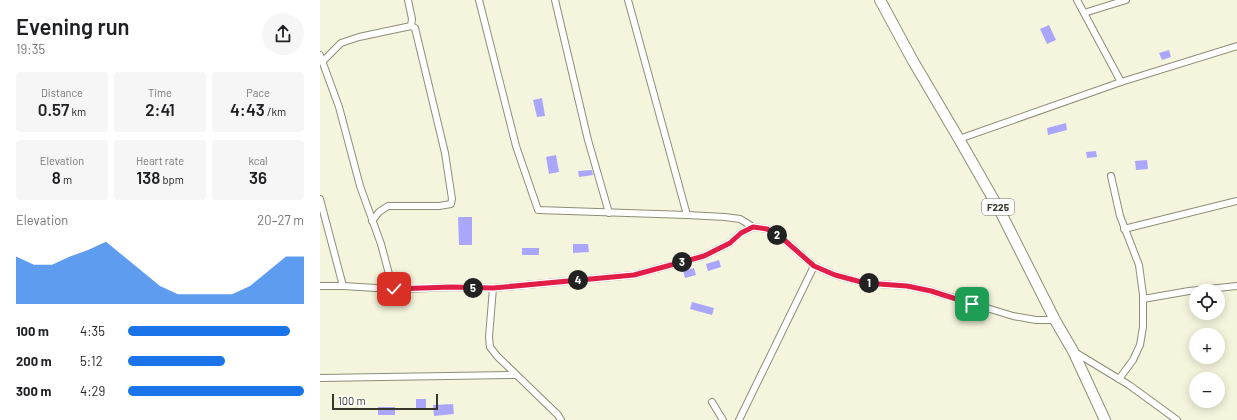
<!DOCTYPE html>
<meta charset="utf-8">
<style>
:root{--surface:#fff;--page:#f6f6f6;--text:#202124;--muted:#757577;--accent:#1a73e8}
body{margin:0;font-family:Barlow,sans-serif;background:var(--page);color:var(--text);height:100vh;display:flex;flex-direction:column;font-size:15px;white-space:nowrap}
*{box-sizing:border-box;margin:0}
p{font-size:13px;color:var(--muted)}
.icon{flex:none;width:22px;height:22px;fill:none;stroke:currentColor;stroke-width:2;stroke-linecap:round;stroke-linejoin:round}
.map{position:relative;flex:1;overflow:hidden}
.sheet{display:flex;flex-direction:column;background:var(--surface);width:320px}
.sheet>*{flex:none}
.controls{position:absolute;left:869px;top:284px;display:grid;gap:8px}
.controls a{display:grid;place-items:center;width:36px;height:36px;border-radius:50%;background:var(--surface);box-shadow:0 2px 10px #0003;font-size:20px}
.scale{position:absolute;left:12px;bottom:10px;width:106px;box-sizing:border-box;padding-left:4px;border:2px solid #37362d;border-top:0;font-size:11px;line-height:14px;white-space:nowrap;color:#37362d;-webkit-text-stroke:3px #fff;paint-order:stroke}
.pin{position:absolute;display:grid;place-items:center;width:34px;height:34px;color:#fff;margin:-17px;border-radius:8px;box-shadow:0 2px 6px #0006}
.km{position:absolute;width:20px;height:20px;margin:-10px;border-radius:50%;background:#222;color:#fff;font-size:11px;line-height:20px;text-align:center}
.round{display:grid;place-items:center;flex:none;width:42px;height:42px;border-radius:21px;background:var(--page)}
.overview{display:flex;align-items:center;justify-content:space-between;height:68px;padding:0 16px}
h1{font-size:22px;font-weight:600;line-height:30px}
.figures{display:grid;grid-template-columns:repeat(3,1fr);gap:6px;height:68px;padding:4px 16px}
.figures div{display:grid;align-content:center;border-radius:4px;background:var(--page);text-align:center}
.figures b{font-size:17px;font-weight:600}
.figures small{font-size:11px;font-weight:400}
.figures p{font-size:11px}
.chart{height:112px;padding:8px 16px}
.chart p{display:flex;justify-content:space-between}
.chart svg{width:100%;height:72px;margin-top:4px;fill:var(--accent);opacity:.7}
ul{padding:0 16px;list-style:none;font-size:13px}
li{display:grid;grid-template-columns:64px 48px 1fr;align-items:center;height:30px}
li i{height:10px;border-radius:5px;background:var(--accent)}
main{display:flex;flex:1;min-height:0}
.map>svg:first-child{display:block}
.building{fill:#aaa6fc}
.lines{fill:none;stroke-linecap:round;stroke-linejoin:round}
.minor-casing{stroke:#8e8d77;stroke-width:8}
.primary-casing{stroke:#8e8d77;stroke-width:12}
.minor{stroke:#fff;stroke-width:6}
.primary{stroke:#fff;stroke-width:10}
.route-casing{stroke:#fff;stroke-width:8}
.route{stroke:#e11d48;stroke-width:5}
.labels{text-anchor:middle;stroke-width:3;stroke-linejoin:round;paint-order:stroke}
.shield{fill:#fff;stroke:#73726c;stroke-width:1}
.shield-label{font-size:10px;font-weight:bold;fill:#37362d}
</style>
<main>
<section class="sheet">
<div class="overview"><div><h1>Evening run</h1><p>19:35</p></div><a class="round"><svg class="icon" aria-label="share" viewBox="0 0 24 24"><path d="M12 15V3M7 8l5-5 5 5M5 13v7h14v-7"/></svg></a></div>
<div class="figures">
<div><p>Distance</p><b>0.57<small> km</small></b></div>
<div><p>Time</p><b>2:41</b></div>
<div><p>Pace</p><b>4:43<small> /km</small></b></div>
</div>
<div class="figures">
<div><p>Elevation</p><b>8<small> m</small></b></div>
<div><p>Heart rate</p><b>138<small> bpm</small></b></div>
<div><p>kcal</p><b>36</b></div>
</div>
<div class="chart"><p><span>Elevation</span>20–27 m</p>
<svg viewBox="0 0 160 44" preserveAspectRatio="none"><path d="M0 44V15L10 20L20 20L30 15L40 11L50 6L60 15L70 24L80 33L90 38L100 38L110 38L120 38L130 33L140 24L150 15L160 15V44z"/></svg>
</div>
<ul>
<li><b>100 m</b>4:35<i style="width:92%"></i></li>
<li><b>200 m</b>5:12<i style="width:55%"></i></li>
<li><b>300 m</b>4:29<i style="width:100%"></i></li>
</ul>
</section>
<div class="map">
<svg width="917" height="420" viewBox="0 0 917 420">
<rect width="100%" height="100%" fill="#f5f4dc"/>
<g class="building">
<polygon points="729,25 736,40 727,44 720,29"/>
<polygon points="849,50 851,57 842,60 839,53"/>
<polygon points="222,98 225,116 217,117 213,100"/>
<polygon points="746,123 747,130 728,135 727,128"/>
<polygon points="776,151 777,157 767,158 766,152"/>
<polygon points="236,155 239,172 229,174 226,157"/>
<polygon points="827,160 828,169 816,170 815,161"/>
<polygon points="272,170 273,175 259,177 258,171"/>
<polygon points="138,217 152,217 152,245 139,245"/>
<polygon points="253,244 268,244 269,252 253,253"/>
<rect x="202" y="248" width="17" height="7"/>
<polygon points="399,260 401,267 388,271 386,264"/>
<polygon points="374,268 376,275 365,278 363,271"/>
<polygon points="372,302 394,308 392,315 370,309"/>
<rect x="96" y="399" width="10" height="10"/>
<polygon points="133,404 134,414 114,416 113,405"/>
<rect x="58" y="407" width="17" height="8"/>
</g>
<g class="lines">
<g class="minor-casing">
<g id="minor">
<polyline points="88,0 92,19 91,26"/>
<polyline points="159,0 196,146 218,210 367,215 405,217 420,219 433,227"/>
<polyline points="235,0 268,140 289,213"/>
<polyline points="308,0 367,215"/>
<polyline points="757,0 801,82"/>
<polyline points="764,13 806,0"/>
<polyline points="0,55 19,107 40,186 61,244 73,289"/>
<polyline points="3,61 21,43 39,37 91,26 95,28 125,153 132,199 131,204 119,206 68,206 59,212 52,221"/>
<polyline points="639,139 801,82 917,46"/>
<polyline points="791,176 800,216 819,265 823,295 823,327 820,345 813,360 799,379"/>
<polyline points="0,199 23,286"/>
<polyline points="804,229 917,201"/>
<polyline points="0,286 23,286 56,288 89,289 131,287 173,288 314,275 384,256 410,243 421,233 433,227 447,229 462,238 494,266 515,275 545,283 587,286 611,291 693,316 716,320 735,320"/>
<polyline points="173,288 169,337 170,347 177,356 238,415 241,420"/>
<polyline points="823,299 869,291 917,286"/>
<polyline points="753,351 809,385 857,420"/>
<polyline points="0,378 196,375"/>
<polyline points="392,402 403,420"/>
<polyline points="419,420 494,266"/>
</g>
</g>
<g class="primary-casing">
<polyline id="primary" points="560,0 593,61 639,139 679,209 735,320 753,351 785,420"/>
</g>
<use href="#minor" class="minor"/>
<use href="#primary" class="primary"/>
</g>
<g class="lines">
<g class="route-casing">
<polyline id="route" points="74,289 131,287 173,288 314,275 384,256 410,243 421,233 433,227 447,229 462,238 494,266 515,275 545,283 587,286 611,291 652,304"/>
</g>
<use href="#route" class="route"/>
</g>
<g class="labels">
<rect class="shield" x="662" y="199" width="32" height="16" rx="3"/>
<g class="shield-label">
<text x="678" y="211">F225</text>
</g>
</g>
</svg>
<div class="controls">
<a><svg class="icon" aria-label="locate" viewBox="0 0 24 24"><circle cx="12" cy="12" r="6"/><path d="M12 2v4M12 18v4M2 12h4M18 12h4"/></svg></a>
<a>+</a>
<a>−</a>
</div>
<div class="scale">100 m</div>
<div class="pin" style="left:652px;top:304px;background:#1e9e55"><svg class="icon" aria-label="arrive" viewBox="0 0 24 24"><path d="M6 21V4h12l-3 4 3 4H6"/></svg></div>
<div class="pin" style="left:74px;top:289px;background:#d93025"><svg class="icon" aria-label="check" viewBox="0 0 24 24"><path d="M5 12l5 5 9-10"/></svg></div>
<b class="km" style="left:549px;top:283px">1</b>
<b class="km" style="left:457px;top:235px">2</b>
<b class="km" style="left:362px;top:262px">3</b>
<b class="km" style="left:258px;top:280px">4</b>
<b class="km" style="left:153px;top:288px">5</b>
</div>
</main>
